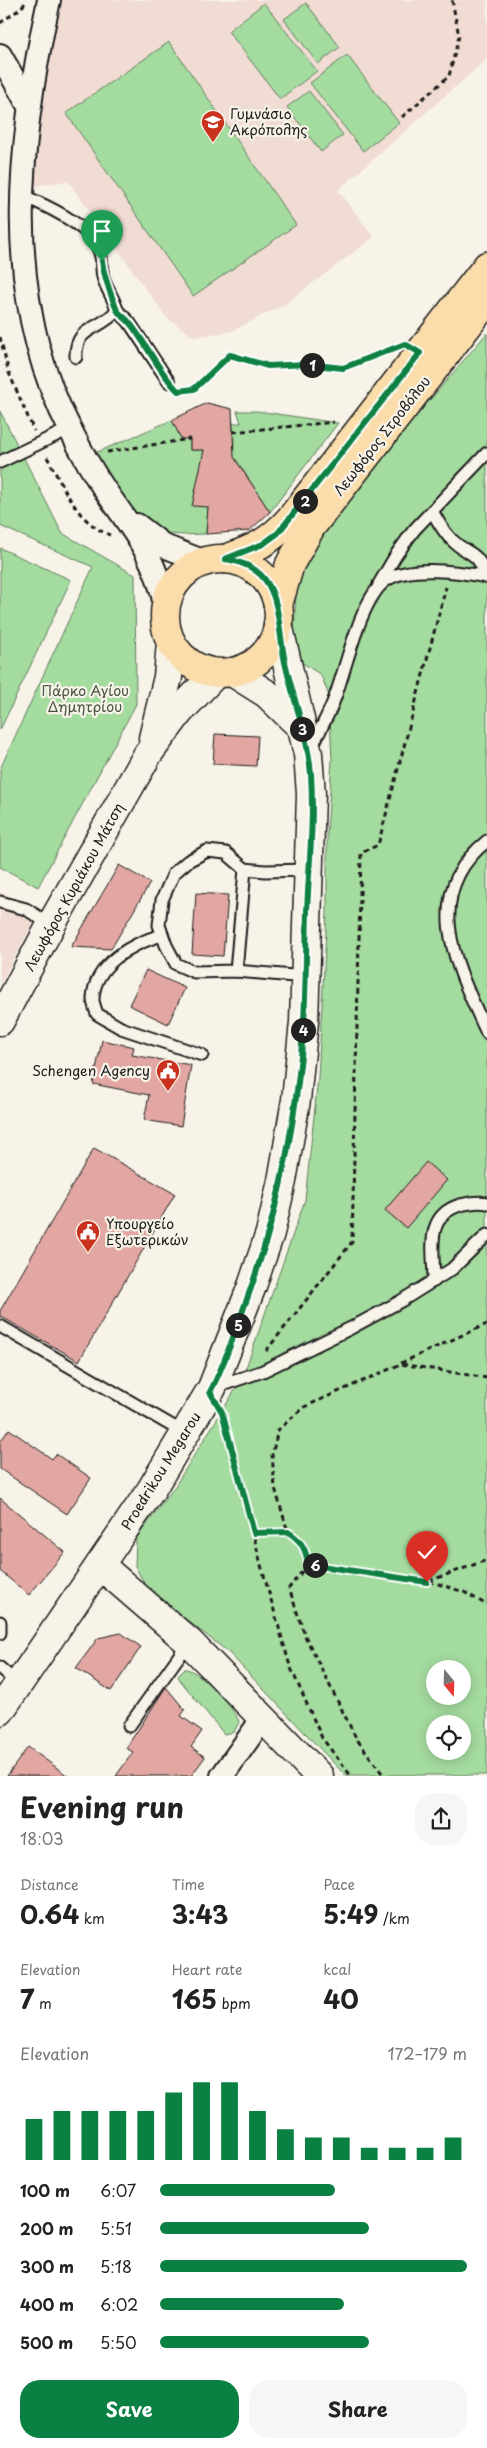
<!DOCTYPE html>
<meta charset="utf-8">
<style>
:root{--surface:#fff;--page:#f6f6f6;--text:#222;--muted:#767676;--accent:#0b8043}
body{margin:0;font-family:"Playpen Sans",sans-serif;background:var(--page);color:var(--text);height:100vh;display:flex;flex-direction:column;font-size:19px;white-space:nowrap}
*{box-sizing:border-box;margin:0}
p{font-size:16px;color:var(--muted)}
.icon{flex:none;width:28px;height:28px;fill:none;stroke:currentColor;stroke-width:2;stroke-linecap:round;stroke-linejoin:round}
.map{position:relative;height:1776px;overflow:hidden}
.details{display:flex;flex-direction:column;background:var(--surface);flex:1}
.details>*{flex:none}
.needle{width:32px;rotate:161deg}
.tools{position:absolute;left:426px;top:1660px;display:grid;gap:10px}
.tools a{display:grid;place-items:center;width:45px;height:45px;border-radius:50%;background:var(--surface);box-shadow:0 2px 12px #0003;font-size:25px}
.pin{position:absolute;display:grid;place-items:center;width:42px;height:42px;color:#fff;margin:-51px -21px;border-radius:50% 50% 50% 0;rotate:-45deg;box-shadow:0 0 5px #0007}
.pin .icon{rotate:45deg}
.km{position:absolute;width:25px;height:25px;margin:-12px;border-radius:50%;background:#222;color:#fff;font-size:14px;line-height:25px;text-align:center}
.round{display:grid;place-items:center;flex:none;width:52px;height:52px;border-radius:20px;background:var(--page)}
.headline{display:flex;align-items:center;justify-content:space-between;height:85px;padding:0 20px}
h1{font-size:28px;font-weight:700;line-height:38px}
.figures{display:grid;grid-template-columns:repeat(3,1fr);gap:8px;height:85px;padding:5px 20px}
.figures div{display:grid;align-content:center}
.figures b{font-size:25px;font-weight:700}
.figures small{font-size:14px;font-weight:400}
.figures p{font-size:14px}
.chart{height:140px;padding:10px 20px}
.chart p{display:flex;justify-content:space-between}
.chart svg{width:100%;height:90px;margin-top:5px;stroke:var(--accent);stroke-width:6}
.button{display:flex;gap:10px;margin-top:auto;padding:10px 20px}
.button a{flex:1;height:58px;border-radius:20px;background:var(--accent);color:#fff;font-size:20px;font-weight:700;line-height:58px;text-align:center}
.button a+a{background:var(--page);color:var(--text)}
ul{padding:0 20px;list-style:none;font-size:16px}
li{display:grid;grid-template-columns:80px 60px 1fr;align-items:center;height:38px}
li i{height:12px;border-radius:6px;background:var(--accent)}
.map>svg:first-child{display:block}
.built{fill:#f1dcd3}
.green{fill:#a4db9f;stroke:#607c5e;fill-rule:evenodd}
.building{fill:#e2a7a2;stroke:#1c1c1c}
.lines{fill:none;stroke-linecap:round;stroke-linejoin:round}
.lane-casing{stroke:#1c1c1c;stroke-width:15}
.street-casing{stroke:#1c1c1c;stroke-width:26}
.secondary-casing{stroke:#1c1c1c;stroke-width:31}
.primary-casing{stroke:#1c1c1c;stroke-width:31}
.path{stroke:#1c1c1c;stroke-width:3;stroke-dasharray:5 4;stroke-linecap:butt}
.lane{stroke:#f7f3e8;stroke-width:11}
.street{stroke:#f7f3e8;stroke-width:22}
.secondary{stroke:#f7f3e8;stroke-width:28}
.primary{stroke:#faddab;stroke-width:28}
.route-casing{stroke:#fff;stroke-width:10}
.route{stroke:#0b8043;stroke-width:6}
.labels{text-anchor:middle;stroke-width:4.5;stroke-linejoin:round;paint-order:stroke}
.poi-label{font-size:14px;fill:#1c1c1c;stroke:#f7f3e8;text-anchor:start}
.street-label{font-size:14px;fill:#1c1c1c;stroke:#f7f3e8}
.park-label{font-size:14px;fill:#455543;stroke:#f7f3e8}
</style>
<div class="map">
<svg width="487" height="1776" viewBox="0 0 487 1776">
<rect width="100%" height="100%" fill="#f7f3e8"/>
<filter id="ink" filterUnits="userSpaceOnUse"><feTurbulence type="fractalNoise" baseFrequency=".02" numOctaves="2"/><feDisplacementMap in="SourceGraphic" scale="10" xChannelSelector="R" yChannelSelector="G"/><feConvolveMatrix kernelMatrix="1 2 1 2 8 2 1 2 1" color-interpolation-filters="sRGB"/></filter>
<g filter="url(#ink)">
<g class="built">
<polygon points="57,0 487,0 487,59 338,190 374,237 285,304 232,331 194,337 166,317 68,181 35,186 35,105"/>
<polygon points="0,892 40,911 0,984"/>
</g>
<g class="green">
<polygon points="264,3 317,71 280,99 228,31"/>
<polygon points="306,3 340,47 318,64 284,19"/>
<polygon points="169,42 296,225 193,296 66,113"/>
<polygon points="347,55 399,123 363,151 310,83"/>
<polygon points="309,91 343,135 321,152 287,107"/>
<path d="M487 333V1775H345L228 1652 147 1589 135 1566 136 1539 175 1486 242 1379 305 1200 318 1078 327 913V833L332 760 329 696 321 675 301 662 294 634 297 572 315 542 379 460ZM435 1669H462V1696H435ZM435 1724H462V1751H435Z"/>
<polygon points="0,411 62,533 135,575 136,704 38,887 0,867 0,769 93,567 0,526"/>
<polygon points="237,411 257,411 338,423 270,512 227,446 234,445 233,423 241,423"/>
<path d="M172 420 181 438 190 439V450H204L208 507 206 534C195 534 182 536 172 534 133 527 110 485 93 454Z"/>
<polygon points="0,548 71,580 0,730"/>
<path d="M185 1669C197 1668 236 1709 239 1722L234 1732 224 1734 180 1680 178 1676Z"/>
</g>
<g class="building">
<polygon points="207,403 232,409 234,457 270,512 249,531 206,534 208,507 192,506 204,450 190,450 190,439 181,439 172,420"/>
<polygon points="215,734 258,736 256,766 213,764"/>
<polygon points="119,865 150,883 111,949 71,947"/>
<polygon points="196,893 228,895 223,956 192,954"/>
<polygon points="146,970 185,988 168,1024 129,1005"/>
<polygon points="102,1040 134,1047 132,1055 191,1065 181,1126 144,1120 149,1095 93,1084"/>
<polygon points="94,1148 175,1194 79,1361 0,1316 0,1311"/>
<polygon points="426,1162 447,1180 406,1228 385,1210"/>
<polygon points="9,1429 52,1459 56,1454 91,1478 67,1514 0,1469 0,1442"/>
<polygon points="0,1498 65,1552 29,1595 0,1571"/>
<polygon points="121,1633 141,1647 111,1691 76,1668 98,1638"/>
<polygon points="166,1687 185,1710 181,1716 202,1731 191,1747 205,1757 191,1776 116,1776 133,1752 126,1748"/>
<polygon points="28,1747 68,1776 7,1776"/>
</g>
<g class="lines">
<g class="lane-casing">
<g id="lane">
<path d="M21 195C45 205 90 225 99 250 103 259 101 269 103 277 106 289 114 298 117 310 101 331 75 325 76 357"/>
<polyline points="117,310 129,322 169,382"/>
<polyline points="0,462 69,429"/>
<path d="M432 511C438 521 443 532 452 540 468 556 479 550 485 577"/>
<polyline points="379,584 396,555 414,530 487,453"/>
<path d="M311 748C319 732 328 716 334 700 346 669 360 600 385 581 408 564 461 572 487 577"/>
<path d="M487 841C418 896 458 969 487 1033"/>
<polyline points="0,902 26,909 51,925"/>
<path d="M162 935C133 943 94 964 93 999 93 1004 96 1010 97 1014L121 1028 202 1055"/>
<polyline points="236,971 245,869"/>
<polyline points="305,977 236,971 194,972 176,964 166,945 159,925 162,900 174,873 188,861 207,851 226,853 245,869 265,871 309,870"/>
<path d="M434 1281C434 1250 424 1216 460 1205 468 1203 479 1201 487 1203"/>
<polyline points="0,1326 186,1434"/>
<polyline points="216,1387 263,1371 351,1328 401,1301 452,1269 487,1235"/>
<polyline points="0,1622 0,1633"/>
<polyline points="0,1668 18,1684"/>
<polyline points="129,1726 189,1642"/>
</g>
</g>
<g class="street-casing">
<g id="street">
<path d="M49 0C18 142 0 297 71 431 81 451 92 471 105 490 132 529 156 557 165 605"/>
<polyline points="0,55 29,106"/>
<polyline points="137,525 164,546 205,562"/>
<polyline points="222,1776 263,1718"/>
</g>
</g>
<g class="secondary-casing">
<g id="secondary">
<polyline points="232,672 267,694 301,727"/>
<polyline points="153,738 168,677 171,642"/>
<polyline points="0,1021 51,925 148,754 180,711 216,673"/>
<polyline points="100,1565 189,1642 319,1776"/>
<polyline points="0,1711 151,1490 212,1388 252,1286 270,1233 282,1181 296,1100 304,1022 311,794 308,754 278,624"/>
</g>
</g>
<g class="primary-casing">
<g id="primary">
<path d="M225 559C254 549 270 542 291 518L487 266"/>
<circle cx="222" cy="616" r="57"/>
<polyline points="278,605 290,564 311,527 487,301"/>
</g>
</g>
<g class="path">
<polyline points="0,23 20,9 27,1"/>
<polyline points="402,117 449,76 459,36 452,0"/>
<polyline points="0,337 9,373 34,431"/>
<polyline points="181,390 194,389 230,355 268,366 306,365 343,368 393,347"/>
<polyline points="233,432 334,422"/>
<polyline points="107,452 190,439"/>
<path d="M47 457C63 486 77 523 110 535"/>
<polyline points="266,1351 352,1242 361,853 378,845 446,587"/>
<polyline points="401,1363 487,1324"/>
<polyline points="487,1378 401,1364 304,1407 278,1430 272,1455 275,1488 288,1532 306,1548 308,1564 435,1583 464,1592 487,1605"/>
<polyline points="224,1416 261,1565 290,1666 322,1738 351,1776"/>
<polyline points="254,1533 288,1532"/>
<polyline points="308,1564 289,1588 305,1636 356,1738 384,1776"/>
<polyline points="429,1581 487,1560"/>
</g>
<use href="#lane" class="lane"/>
<use href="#street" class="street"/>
<use href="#secondary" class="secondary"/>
<use href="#primary" class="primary"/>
</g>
</g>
<g class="lines" filter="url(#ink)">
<g class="route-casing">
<path id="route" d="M102 261C104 278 110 292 116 308 118 314 125 317 129 322 147 344 158 371 178 391L194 389 230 355 268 366 306 364 343 368 405 344 420 353 278 533 263 544 225 559C285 568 275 617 285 662 293 699 308 736 311 774 314 819 309 866 307 911 306 948 306 984 304 1021 297 1120 278 1217 243 1310 233 1337 224 1366 210 1392L222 1412 254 1533 288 1532C301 1540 306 1549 308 1564L427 1582"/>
</g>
<use href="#route" class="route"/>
</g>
<defs>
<g id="school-pin" transform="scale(1.25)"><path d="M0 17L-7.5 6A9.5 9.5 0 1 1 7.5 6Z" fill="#c8321e" stroke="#f7f3e8"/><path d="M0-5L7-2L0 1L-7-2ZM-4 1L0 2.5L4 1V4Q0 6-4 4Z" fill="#fff"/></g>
<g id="civic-pin" transform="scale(1.25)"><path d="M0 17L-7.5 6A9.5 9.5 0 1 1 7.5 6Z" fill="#c8321e" stroke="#f7f3e8"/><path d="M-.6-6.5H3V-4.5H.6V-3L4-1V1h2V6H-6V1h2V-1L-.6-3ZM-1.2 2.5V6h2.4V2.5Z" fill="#fff"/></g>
</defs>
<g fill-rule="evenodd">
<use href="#school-pin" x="213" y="122"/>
<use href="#civic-pin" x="168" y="1071"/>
<use href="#civic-pin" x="88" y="1232"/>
</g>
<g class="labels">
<g class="poi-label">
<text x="230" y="119">Γυμνάσιο<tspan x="230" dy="16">Ακρόπολης</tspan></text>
<text x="150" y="1076" text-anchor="end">Schengen Agency</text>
<text x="106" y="1229">Υπουργείο<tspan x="106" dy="16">Εξωτερικών</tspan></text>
</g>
<g class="street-label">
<text transform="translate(382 436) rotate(-52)" y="5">Λεωφόρος Στροβόλου</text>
<text transform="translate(74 887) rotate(-61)" y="5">Λεωφόρος Κυριάκου Μάτση</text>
<text transform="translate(161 1471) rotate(-58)" y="5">Proedrikou Megarou</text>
</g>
<g class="park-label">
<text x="85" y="696">Πάρκο Αγίου<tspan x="85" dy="16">Δημητρίου</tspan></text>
</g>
</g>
</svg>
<div class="tools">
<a><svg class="needle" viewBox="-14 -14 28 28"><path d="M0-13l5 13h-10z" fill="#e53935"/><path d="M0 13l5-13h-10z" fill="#767676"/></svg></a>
<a><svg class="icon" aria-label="locate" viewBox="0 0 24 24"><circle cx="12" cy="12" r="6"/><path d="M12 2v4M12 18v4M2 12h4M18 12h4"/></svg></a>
</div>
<div class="pin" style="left:102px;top:261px;background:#1e9e55"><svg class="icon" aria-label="arrive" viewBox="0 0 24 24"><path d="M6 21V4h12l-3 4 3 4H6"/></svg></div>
<div class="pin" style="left:427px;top:1582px;background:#d93025"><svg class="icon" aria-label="check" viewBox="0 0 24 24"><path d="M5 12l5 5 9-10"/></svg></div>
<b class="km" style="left:312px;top:365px">1</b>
<b class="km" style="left:305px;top:501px">2</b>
<b class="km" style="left:302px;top:729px">3</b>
<b class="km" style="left:303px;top:1030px">4</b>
<b class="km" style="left:238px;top:1325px">5</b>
<b class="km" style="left:315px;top:1565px">6</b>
</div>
<section class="details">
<div class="headline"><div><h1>Evening run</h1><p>18:03</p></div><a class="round"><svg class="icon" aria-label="share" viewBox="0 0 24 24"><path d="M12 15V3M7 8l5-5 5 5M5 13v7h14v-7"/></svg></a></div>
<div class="figures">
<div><p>Distance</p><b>0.64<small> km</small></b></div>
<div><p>Time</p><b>3:43</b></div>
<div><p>Pace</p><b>5:49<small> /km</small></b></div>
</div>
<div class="figures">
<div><p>Elevation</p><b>7<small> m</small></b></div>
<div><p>Heart rate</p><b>165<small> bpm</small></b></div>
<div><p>kcal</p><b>40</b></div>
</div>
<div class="chart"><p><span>Elevation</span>172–179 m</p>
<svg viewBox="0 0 160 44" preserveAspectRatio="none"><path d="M5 44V24M15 44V20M25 44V20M35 44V20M45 44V20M55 44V11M65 44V6M75 44V6M85 44V20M95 44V29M105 44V33M115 44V33M125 44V38M135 44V38M145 44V38M155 44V33"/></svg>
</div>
<ul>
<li><b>100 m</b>6:07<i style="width:57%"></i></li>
<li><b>200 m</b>5:51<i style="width:68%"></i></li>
<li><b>300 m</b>5:18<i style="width:100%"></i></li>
<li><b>400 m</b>6:02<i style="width:60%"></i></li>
<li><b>500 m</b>5:50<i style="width:68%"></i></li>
</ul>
<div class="button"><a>Save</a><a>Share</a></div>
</section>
